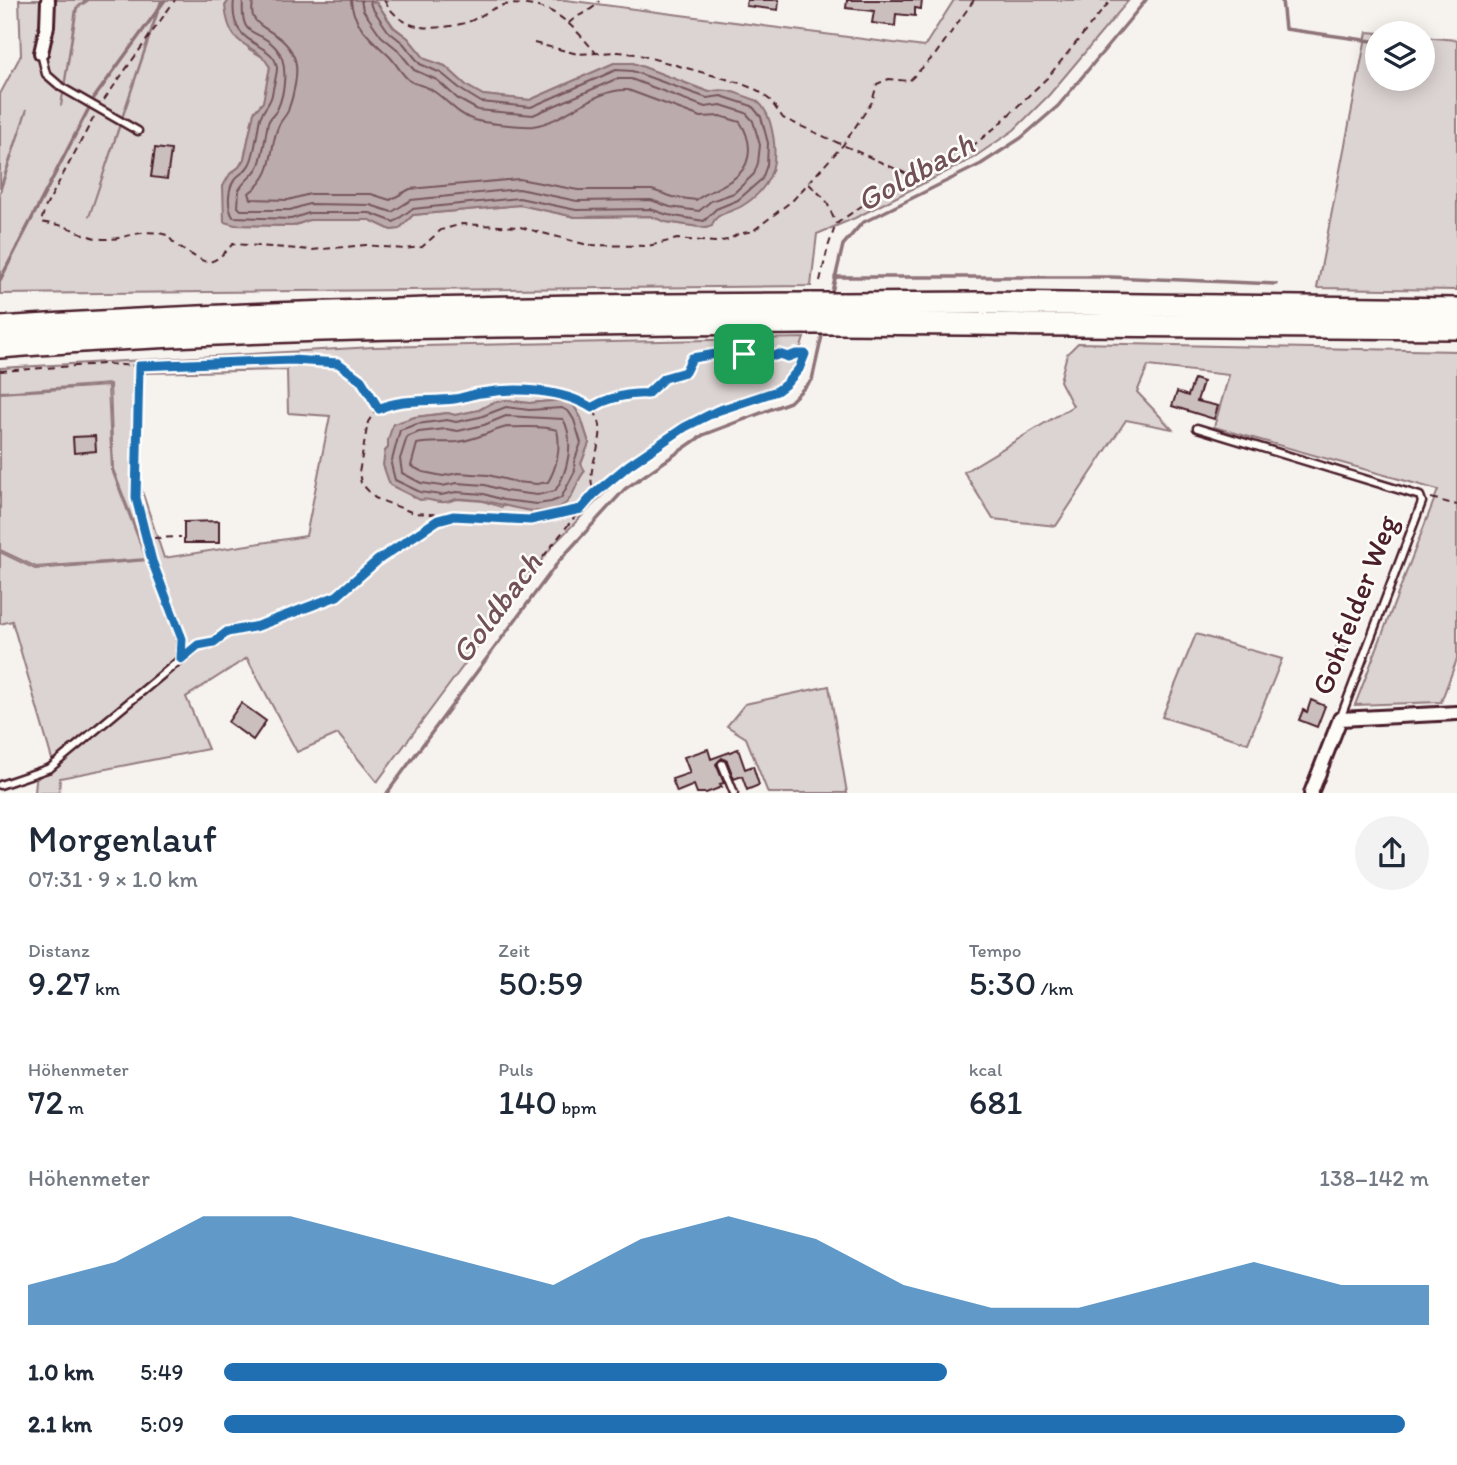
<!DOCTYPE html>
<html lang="de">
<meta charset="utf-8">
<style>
:root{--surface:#fff;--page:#f2f2f3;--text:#1f2937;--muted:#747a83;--accent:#1f6fb2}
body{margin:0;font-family:Itim,sans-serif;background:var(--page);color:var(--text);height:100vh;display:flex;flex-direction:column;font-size:26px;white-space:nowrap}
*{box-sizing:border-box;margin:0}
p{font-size:23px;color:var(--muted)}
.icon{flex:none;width:38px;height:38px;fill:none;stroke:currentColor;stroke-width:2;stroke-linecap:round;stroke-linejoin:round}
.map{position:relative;height:793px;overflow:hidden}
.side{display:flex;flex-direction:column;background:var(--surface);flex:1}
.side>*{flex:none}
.controls{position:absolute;left:1365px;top:21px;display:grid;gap:14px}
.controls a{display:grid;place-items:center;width:70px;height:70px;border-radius:50%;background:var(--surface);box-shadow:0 4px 18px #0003;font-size:35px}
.pin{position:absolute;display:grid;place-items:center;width:60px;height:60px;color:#fff;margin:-30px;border-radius:14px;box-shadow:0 4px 10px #0006}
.round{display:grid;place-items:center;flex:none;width:74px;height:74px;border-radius:37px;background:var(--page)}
.headline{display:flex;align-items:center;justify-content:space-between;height:119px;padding:0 28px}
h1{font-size:38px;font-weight:600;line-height:52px}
.metrics{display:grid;grid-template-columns:repeat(3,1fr);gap:10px;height:119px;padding:7px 28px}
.metrics div{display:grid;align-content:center}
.metrics b{font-size:35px;font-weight:600}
.metrics small{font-size:19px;font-weight:400}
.metrics p{font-size:19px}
.chart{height:196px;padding:14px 28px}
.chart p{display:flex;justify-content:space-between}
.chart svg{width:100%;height:126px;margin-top:7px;fill:var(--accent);opacity:.7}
ul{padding:0 28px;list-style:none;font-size:23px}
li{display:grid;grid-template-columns:112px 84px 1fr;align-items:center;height:52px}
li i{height:18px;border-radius:9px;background:var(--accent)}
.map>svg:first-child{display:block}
.green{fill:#dcd4d2;stroke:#937a7e;stroke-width:2;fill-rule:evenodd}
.water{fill:#bbabac;stroke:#8e7378;stroke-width:2}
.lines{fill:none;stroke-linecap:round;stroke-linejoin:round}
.shore{stroke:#77575f;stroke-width:2}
.stream{stroke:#8e7378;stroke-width:3.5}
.building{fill:#cbbfbe;stroke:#4a1f2b;stroke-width:2}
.lane-casing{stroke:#4a1f2b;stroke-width:11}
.street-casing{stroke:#4a1f2b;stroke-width:18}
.highway-casing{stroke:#4a1f2b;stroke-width:26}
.path{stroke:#4a1f2b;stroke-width:2;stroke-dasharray:7 5;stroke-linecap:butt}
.lane{stroke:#fdfcf7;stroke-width:6}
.street{stroke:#fdfcf7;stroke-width:12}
.highway{stroke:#fdfcf7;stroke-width:21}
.highway-bridge-casing{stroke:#4a1f2b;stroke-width:26;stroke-linecap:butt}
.highway-bridge{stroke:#fdfcf7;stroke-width:21}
.route-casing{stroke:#fff;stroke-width:14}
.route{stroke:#1f6fb2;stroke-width:9}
.labels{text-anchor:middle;stroke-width:5;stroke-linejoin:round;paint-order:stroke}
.street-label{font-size:30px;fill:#4a1f2b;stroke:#fdfcf7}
.water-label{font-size:32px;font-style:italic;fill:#725058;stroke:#fdfcf7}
</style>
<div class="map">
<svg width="1457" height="793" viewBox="0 0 1457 793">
<rect width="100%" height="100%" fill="#f6f3ef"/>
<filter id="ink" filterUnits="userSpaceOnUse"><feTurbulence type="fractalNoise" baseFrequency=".0143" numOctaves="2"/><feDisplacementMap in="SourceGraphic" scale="14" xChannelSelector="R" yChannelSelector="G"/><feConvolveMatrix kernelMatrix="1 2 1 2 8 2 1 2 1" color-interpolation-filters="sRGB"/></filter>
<g filter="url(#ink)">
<g class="green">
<polygon points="19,0 87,0 76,8 61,106 77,8 89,0 161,0 89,217 162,0 229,0 225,6 249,49 264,58 270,67 263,103 254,112 244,159 239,167 230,174 235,225 293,226 309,220 370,220 391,230 399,229 413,215 520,205 575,217 650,216 666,222 706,228 719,215 709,92 633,63 614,63 530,100 483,95 467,86 445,66 425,59 408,38 394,27 377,3 368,0 566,0 924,47 954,0 1129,0 1049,95 1014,130 970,160 855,218 817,234 811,286 0,294 0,192 27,109 0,188 0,94 21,55"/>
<polygon points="1367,32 1381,33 1377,33 1377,79 1423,79 1423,37 1457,40 1457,290 1317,288"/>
<path d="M804 338 793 370 784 382 646 451 553 545 377 782 338 734 297 752 247 658 186 697 208 749 60 778 59 793H35L36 780 53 763 12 621 0 624V552L35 569 148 560 113 469 110 384 0 392V368L373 347ZM287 370 288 413 330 416 306 536 164 558 134 467 142 373ZM506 400 529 403 563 400 574 406 581 418 589 443 581 464 580 476 574 490 501 507 483 501 456 499 440 502 425 498 385 451 388 448 394 424 415 417 447 413 455 415 479 410 492 403Z"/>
<polygon points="1078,343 1457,351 1457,659 1441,702 1355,705 1438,490 1214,427 1229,375 1148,366 1137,392 1172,429 1126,420 1056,526 993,519 964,472 1073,406 1060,381 1067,354"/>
<polygon points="108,386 112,470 146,559 36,567 0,550 0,393"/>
<polygon points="1196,634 1282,659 1248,743 1162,717"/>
<polygon points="829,686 847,793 768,793 746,738 727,726 745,704"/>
</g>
<g class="water">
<path d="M229 0H368L377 3 393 27 408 38 425 59 445 66 467 86 483 95 530 100 614 63H633L709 92C724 87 736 93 750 98 761 101 767 112 770 122 780 158 775 186 742 206 731 213 715 212 712 226L706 228 666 222 650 216 575 217 520 205 413 215 399 229 391 230 370 220H309L293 226 235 225 224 222 223 186 230 174 239 167 244 159 254 112 263 102 270 67C253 38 230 54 225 6Z"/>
<path d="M506 400 529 403 563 400 574 406 581 418 589 443 581 464 585 471C576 480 575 497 565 504 540 521 505 503 479 500 473 500 463 498 457 499 452 500 448 503 441 502 434 502 428 498 420 500L390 485 383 465 385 451 388 448V440L393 424 415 417 448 413 455 415 479 410 492 403Z"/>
</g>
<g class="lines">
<g class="shore">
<path d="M234 0C228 50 275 40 277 68 277 76 273 86 272 95 269 106 263 109 260 118 257 132 256 148 251 161 248 169 243 172 237 177 227 186 227 207 233 217L291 219 309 213H370L394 222 412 209 519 198 576 210 650 209 668 215 704 221 716 209 738 200 762 179 767 165 768 143 761 117 752 106 721 96 707 98 632 71 616 70 531 107 481 102 463 91 441 73 420 64 403 43 388 31 371 6 370 0"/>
<path d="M243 0C240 42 257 26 276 48 289 62 285 93 277 110 274 115 270 117 268 123 265 137 264 152 259 165 254 176 244 180 239 190L238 207 241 210H290L309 204 370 205 392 212 411 200 519 189 577 201 651 200 670 207 699 211 711 201 734 193 754 174 758 163 760 145 753 121 746 113 721 105 705 107 631 79H616L533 115 478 110 458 99 437 80 414 70 397 49 381 36 363 10 361 0"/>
<path d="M253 0C253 5 251 11 253 16 258 30 285 33 294 57 300 71 293 97 288 111 286 116 281 120 279 125 267 151 278 171 249 193L251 199 288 200 310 194H371L390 200 410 189 519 179 578 190H652L673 197 696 200C717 185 749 181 749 149 749 140 745 129 740 122L720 116 701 117 628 90C594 88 567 121 533 126 524 127 483 123 474 120 456 114 446 98 430 89 424 85 416 85 410 81 401 74 397 64 389 56 373 41 352 24 351 0"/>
<polygon points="506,407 529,410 562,408 569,412 574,420 581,443 574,462 575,471 561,498 551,502 537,504 503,500 484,494 456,492 441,495 420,492 395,480 391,464 400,430 417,424 447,420 456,422 480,417"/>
<path d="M506 416 563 419C575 440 568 472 555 491L537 495 505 491 485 485 457 483 442 486 421 483 402 473 400 459 407 437 419 432 446 429 458 431 484 425Z"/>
<path d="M507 427C523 428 542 425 557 430 561 447 557 467 548 482L537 484 516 482 488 475 458 473 443 476 423 472 411 466 417 444C430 441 444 443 457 442 475 440 490 431 507 427Z"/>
</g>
<g class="stream">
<polyline points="1282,0 1285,29 1372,41"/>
<polyline points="94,98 165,0"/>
<polyline points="835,277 1111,277 1276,284"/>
<polyline points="0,280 88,110"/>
<polyline points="831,296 843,245 862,223 981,164 1021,138 1058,106 1146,0"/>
<polyline points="387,793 559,561 625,489 703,435 790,402 812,380 823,331"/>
</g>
</g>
<g class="building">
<polygon points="747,0 779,0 778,10 746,6"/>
<polygon points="847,0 922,0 921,9 915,8 915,16 896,14 895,26 872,23 874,11 846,8"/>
<polygon points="155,148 171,150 167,179 151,177"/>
<polygon points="1194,379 1203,382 1197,401 1218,406 1214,419 1172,406 1177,392 1188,396"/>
<polygon points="95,436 96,451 74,453 73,437"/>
<polygon points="219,521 219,543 184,543 184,522"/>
<polygon points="1340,639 1350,644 1340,668 1330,663"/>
<polygon points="1311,700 1325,706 1317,727 1299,720 1303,710 1307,712"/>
<polygon points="241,703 266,721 253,740 228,722"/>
<polygon points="708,749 711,759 738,749 745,769 753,766 759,785 747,790 742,776 734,779 727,761 722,758 716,764 724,783 720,784 722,787 706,793 697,793 694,785 677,792 672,779 690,773 684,757"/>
</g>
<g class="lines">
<g class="lane-casing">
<g id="lane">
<polyline points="41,53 46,74 61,87 138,131"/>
<polyline points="1197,428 1420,496 1422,502 1340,719"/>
<polyline points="722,764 734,793"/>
<polyline points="0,785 50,768 181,659 182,639 152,561 140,512"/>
</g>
</g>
<g class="street-casing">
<g id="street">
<polyline points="41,53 47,26 48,0"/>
<polyline points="1311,793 1340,719 1457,713"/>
</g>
</g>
<g class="highway-casing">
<g id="highway">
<polyline points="842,304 982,303 1457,309"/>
<polyline points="837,323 1457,328"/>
<path d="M0 328C270 310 541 305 812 304"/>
<path d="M0 347C269 326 538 325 808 323"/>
</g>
</g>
<g class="path">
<path d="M384 0C402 32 433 31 465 23 478 19 491 8 504 5 517 3 535 5 548 10 568 19 582 37 596 53"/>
<path d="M569 23C579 13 592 12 599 1"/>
<polyline points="534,43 578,54 618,52 636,54 737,82 757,90 770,100 783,118 907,174"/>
<polyline points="104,100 175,0"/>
<path d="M94 117 45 208 41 222C49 224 56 224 63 226 77 230 90 239 104 239 126 240 137 228 163 234 170 235 170 240 175 244 179 248 203 262 207 262 218 262 226 250 233 244L312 250 366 245 404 249 422 247 441 230 462 224 520 227 588 245 648 246 677 239 715 242 728 240 738 234 753 231 793 200 843 145 872 102 877 84 889 79 909 81 935 55 974 0"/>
<polyline points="809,184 826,200 836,224"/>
<polyline points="820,281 828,247 836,224 907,174 975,144 997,126 1048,77 1111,0"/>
<polyline points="0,371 104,364 139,366 291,360 338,363 361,380 378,408"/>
<path d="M592 408C606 398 630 393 647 394L664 378 685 372 692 358 722 353 775 357 779 354 788 357 796 354H805L799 369 777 391 717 411 685 427 629 465 594 493 581 509 529 520 414 513 375 498 361 483 359 473 368 422 374 413 382 407C406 403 431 403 456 399 465 397 473 394 482 393 512 388 587 385 599 421 606 445 584 466 594 493"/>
<polyline points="1431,498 1457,505"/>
<polyline points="138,504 135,475 139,366"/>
<polyline points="154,538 181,537"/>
<polyline points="491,623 580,510"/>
<polyline points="191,650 198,644 214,642 227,632 258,626 337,596 378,560 393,552 438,520 448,517"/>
</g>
<use href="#lane" class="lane"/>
<use href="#street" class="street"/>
<use href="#highway" class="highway"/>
<g class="highway-bridge-casing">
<g id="highway-bridge">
<polyline points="812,304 842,304"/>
<polyline points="808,323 837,323"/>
</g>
</g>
<use href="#highway-bridge" class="highway-bridge"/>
</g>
</g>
<g class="lines" filter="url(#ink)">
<g class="route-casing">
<path id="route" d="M722 353 775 356 779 354 788 357 796 354H805L799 369 786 384 777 391 717 411 685 427 629 465 594 494 581 509 530 520 453 516 438 520 378 560 337 596 258 626 227 632 214 642 198 645 181 659 182 639 152 561 136 498 139 366 292 360 338 363 361 380 379 409C400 398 430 402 454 399 463 398 472 394 481 393 516 387 562 389 592 408 606 398 630 393 647 394L664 378 685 372 692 358Z"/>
</g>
<use href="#route" class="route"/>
</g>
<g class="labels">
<g class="street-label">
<text transform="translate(1355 605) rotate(-69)" y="10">Gohfelder Weg</text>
</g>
<g class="water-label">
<text transform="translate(915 172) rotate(-29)" y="11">Goldbach</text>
<text transform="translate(496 608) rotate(-53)" y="11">Goldbach</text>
</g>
</g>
</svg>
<div class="controls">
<a><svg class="icon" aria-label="layers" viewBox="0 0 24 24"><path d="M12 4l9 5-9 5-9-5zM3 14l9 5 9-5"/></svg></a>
</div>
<div class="pin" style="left:744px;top:354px;background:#1e9e55"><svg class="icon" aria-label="arrive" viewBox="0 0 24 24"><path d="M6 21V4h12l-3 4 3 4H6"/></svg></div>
</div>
<section class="side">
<div class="headline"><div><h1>Morgenlauf</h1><p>07:31 · 9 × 1.0 km</p></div><a class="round"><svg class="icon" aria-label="share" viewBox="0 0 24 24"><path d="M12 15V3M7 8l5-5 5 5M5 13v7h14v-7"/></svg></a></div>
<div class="metrics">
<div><p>Distanz</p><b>9.27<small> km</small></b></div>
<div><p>Zeit</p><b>50:59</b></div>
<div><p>Tempo</p><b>5:30<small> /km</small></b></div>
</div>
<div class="metrics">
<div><p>Höhenmeter</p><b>72<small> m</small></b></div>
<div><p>Puls</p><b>140<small> bpm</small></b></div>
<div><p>kcal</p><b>681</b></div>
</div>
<div class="chart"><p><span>Höhenmeter</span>138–142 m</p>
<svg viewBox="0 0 160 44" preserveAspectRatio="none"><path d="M0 44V30L10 22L20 6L30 6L40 14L50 22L60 30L70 14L80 6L90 14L100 30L110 38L120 38L130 30L140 22L150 30L160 30V44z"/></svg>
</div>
<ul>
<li><b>1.0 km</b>5:49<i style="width:60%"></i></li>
<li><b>2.1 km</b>5:09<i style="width:98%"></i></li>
</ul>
</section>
